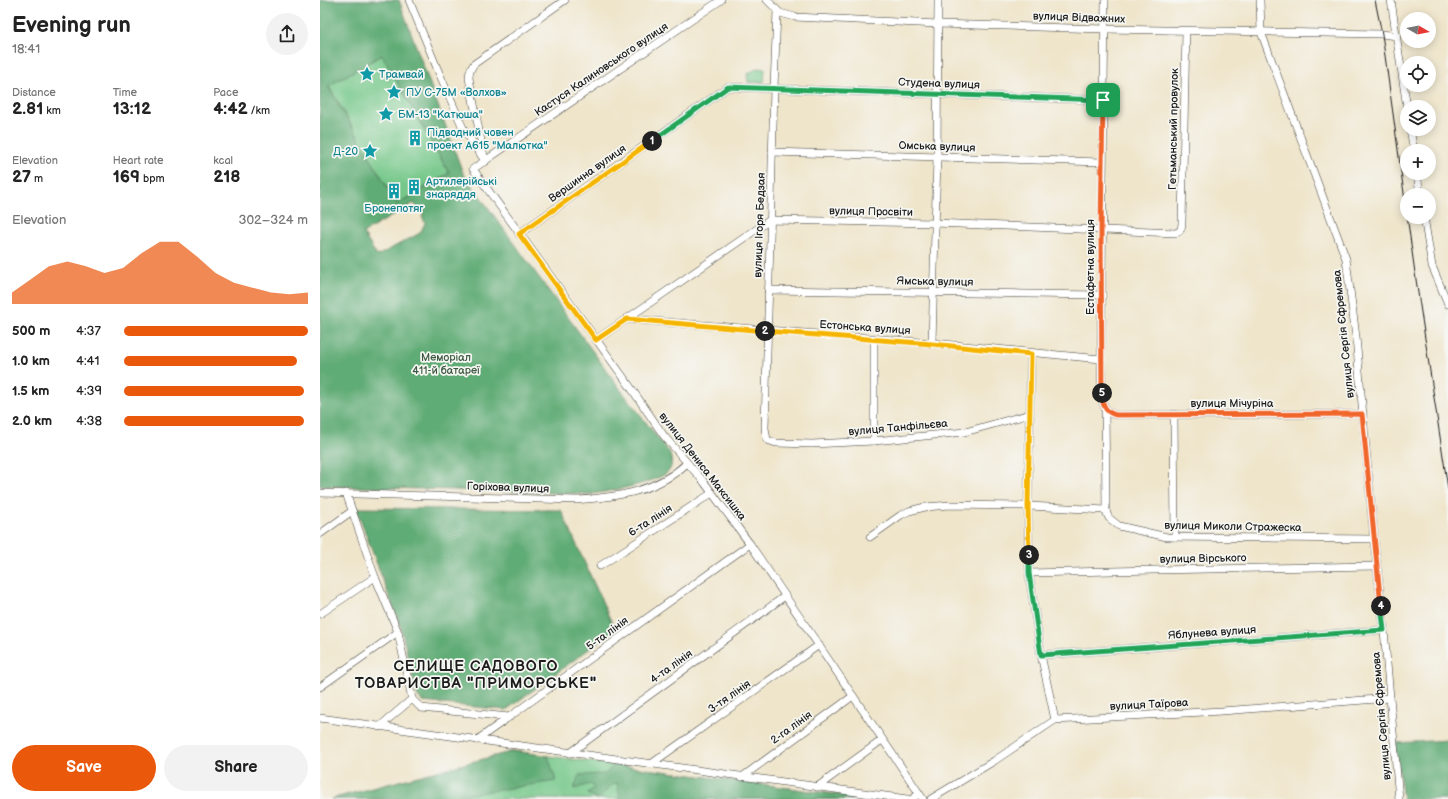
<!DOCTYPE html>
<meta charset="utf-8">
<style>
:root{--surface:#fff;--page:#f2f2f2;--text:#222;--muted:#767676;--accent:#ea580c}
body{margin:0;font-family:"Balsamiq Sans",sans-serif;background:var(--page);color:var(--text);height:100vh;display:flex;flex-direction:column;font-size:15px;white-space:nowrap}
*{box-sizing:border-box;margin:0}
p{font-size:13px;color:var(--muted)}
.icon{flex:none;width:22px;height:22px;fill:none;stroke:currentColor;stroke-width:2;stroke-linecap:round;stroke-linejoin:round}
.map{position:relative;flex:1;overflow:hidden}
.panel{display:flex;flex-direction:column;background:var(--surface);width:320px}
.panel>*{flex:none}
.needle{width:26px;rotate:99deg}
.buttons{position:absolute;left:1080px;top:12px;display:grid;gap:8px}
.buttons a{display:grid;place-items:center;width:36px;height:36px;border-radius:50%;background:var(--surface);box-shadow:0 2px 10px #0003;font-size:20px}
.pin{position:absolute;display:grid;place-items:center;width:34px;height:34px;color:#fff;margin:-17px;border-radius:8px;box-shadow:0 2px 6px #0006}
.km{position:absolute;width:20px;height:20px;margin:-10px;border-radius:50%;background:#222;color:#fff;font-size:11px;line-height:20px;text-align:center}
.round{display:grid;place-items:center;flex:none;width:42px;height:42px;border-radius:21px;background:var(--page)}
.summary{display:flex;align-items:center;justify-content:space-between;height:68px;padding:0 12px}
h1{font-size:22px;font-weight:700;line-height:30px}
.stats{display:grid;grid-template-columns:repeat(3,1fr);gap:6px;height:68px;padding:4px 12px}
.stats div{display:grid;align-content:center}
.stats b{font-size:17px;font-weight:700}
.stats small{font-size:11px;font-weight:400}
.stats p{font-size:11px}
.chart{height:112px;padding:8px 12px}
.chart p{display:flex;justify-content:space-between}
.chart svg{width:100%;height:72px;margin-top:4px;fill:var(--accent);opacity:.7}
.cta{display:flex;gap:8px;margin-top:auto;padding:8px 12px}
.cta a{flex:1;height:46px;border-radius:24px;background:var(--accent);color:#fff;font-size:16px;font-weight:700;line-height:46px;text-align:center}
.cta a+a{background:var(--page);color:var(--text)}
ul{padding:0 12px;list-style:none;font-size:13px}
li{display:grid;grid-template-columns:64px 48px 1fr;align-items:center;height:30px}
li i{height:10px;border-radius:5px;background:var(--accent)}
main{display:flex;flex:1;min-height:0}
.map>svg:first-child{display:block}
.green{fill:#76c88a;stroke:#497253}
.forest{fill:#60ac76;stroke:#3e6449;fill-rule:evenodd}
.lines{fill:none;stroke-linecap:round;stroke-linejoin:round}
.minor-casing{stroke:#3c3a36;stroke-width:8}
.minor{stroke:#fff;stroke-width:7}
.tram{stroke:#1c1c1c;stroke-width:1}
.split-1-casing{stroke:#fff;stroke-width:8}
.split-2-casing{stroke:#fff;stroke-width:8}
.split-3-casing{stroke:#fff;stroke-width:8}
.split-4-casing{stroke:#fff;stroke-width:8}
.split-5-casing{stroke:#fff;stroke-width:8}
.split-6-casing{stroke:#fff;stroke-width:8}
.split-1{stroke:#22a559;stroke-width:5}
.split-2{stroke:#f5b400;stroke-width:5}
.split-3{stroke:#f5b400;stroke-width:5}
.split-4{stroke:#22a559;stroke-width:5}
.split-5{stroke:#f0652b;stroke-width:5}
.split-6{stroke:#f0652b;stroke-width:5}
.labels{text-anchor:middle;stroke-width:3.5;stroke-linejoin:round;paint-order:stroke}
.street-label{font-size:11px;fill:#1c1c1c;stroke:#f6f6f2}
.culture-label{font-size:11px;fill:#0d838f;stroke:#f6f6f2;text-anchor:start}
.park-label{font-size:11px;fill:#3c5842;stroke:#f6f6f2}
.district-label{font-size:15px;font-weight:bold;letter-spacing:1px;fill:#1c1c1c;stroke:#f6f6f2}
</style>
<main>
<section class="panel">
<div class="summary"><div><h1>Evening run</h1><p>18:41</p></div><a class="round"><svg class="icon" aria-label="share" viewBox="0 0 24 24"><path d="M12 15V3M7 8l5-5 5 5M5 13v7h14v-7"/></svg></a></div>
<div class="stats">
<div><p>Distance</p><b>2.81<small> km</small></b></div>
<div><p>Time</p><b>13:12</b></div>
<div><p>Pace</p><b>4:42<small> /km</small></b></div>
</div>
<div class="stats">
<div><p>Elevation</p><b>27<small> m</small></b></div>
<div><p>Heart rate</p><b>169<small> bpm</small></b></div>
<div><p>kcal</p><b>218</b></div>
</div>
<div class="chart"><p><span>Elevation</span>302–324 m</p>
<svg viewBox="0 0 160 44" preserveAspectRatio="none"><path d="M0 44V37L10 29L20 21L30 18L40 21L50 25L60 22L70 13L80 6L90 6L100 15L110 25L120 31L130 34L140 37L150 38L160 37V44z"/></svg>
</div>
<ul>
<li><b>500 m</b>4:37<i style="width:100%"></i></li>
<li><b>1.0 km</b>4:41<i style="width:94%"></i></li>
<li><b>1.5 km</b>4:39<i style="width:98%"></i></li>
<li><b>2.0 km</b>4:38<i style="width:98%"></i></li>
</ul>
<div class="cta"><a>Save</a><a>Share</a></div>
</section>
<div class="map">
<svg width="1128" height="799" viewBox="0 0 1128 799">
<rect width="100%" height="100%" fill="#f6f6f2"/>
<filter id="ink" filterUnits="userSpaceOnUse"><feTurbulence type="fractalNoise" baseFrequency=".025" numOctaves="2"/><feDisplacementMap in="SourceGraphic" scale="8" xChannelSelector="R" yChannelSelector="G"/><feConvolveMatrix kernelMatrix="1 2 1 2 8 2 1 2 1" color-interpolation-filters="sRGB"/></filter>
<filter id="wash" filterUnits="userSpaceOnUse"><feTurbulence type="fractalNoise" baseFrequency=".012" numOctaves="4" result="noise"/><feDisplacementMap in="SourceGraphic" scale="16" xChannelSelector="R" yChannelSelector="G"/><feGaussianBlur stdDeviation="0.9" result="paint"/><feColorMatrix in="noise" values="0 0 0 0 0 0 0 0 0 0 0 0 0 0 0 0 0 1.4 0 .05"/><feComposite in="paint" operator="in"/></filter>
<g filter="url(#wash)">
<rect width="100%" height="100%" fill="#efe5cb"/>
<g class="green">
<polygon points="62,55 129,173 77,204 8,85"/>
<polygon points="438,68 445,69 444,82 428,82 427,74"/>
<polygon points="194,751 228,756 551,799 11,799"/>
</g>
<g class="forest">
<path d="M0 0H79L143 173 301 390 349 452C352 459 353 466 348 472 336 483 288 492 271 494L0 486V176L2 175 0 172ZM62 55 129 173 77 204 8 86ZM94 203 98 209 99 208 103 215 102 217 105 223 100 233 57 256 43 233Z"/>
<polygon points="36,508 241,510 295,630 186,710 103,702 97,695 81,628"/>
<polygon points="1128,740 1128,799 1083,799 1075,743"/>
<polygon points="194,751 228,756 236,781 139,796 132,799 11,799"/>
<path d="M295 765 551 799H300L297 783C288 785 285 795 277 799L268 794 274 787 270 784 254 789 259 775 285 774Z"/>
</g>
</g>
<g filter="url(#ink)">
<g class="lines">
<g class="minor-casing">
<g id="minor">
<polyline points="89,0 117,68 143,128 163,158"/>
<polyline points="401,0 153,169 309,385 344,436 384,482 430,544 603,799"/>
<polyline points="447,0 460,13 475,17 618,24 785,29 1062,34 1077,36"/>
<polyline points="785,0 781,359 782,400 785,408 786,510"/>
<polyline points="940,0 941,32 1026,259 1036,337 1054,539 1064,630 1079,799"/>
<polyline points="1071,0 1087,108"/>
<polyline points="457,11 454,88 445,428 447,440 456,443 492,444 554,441 645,432 710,414"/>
<polyline points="1090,129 1094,151"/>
<polyline points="452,152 782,162"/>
<path d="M165 162 149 78C149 72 150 69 154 64L245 0"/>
<polyline points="1097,173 1100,195"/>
<polyline points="1104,217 1112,266 1128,304"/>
<polyline points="199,234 408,87 783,100"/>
<polyline points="448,290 781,295"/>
<polyline points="307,319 612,343 781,359"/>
<path d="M276 340 450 220 615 223 856 233C861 231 862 228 862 222L866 31"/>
<polyline points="554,340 554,441"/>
<polyline points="612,343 617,157 618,0"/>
<polyline points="711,354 708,506 709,573 721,655 735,720"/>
<polyline points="785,408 790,413 796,415 1042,414"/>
<polyline points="854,414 855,537"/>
<path d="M0 493 257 500C297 497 337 492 367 463"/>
<polyline points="26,493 55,577 78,632 92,699 101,708 189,717"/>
<polyline points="0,534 32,511"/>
<polyline points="550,537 581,515 589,511 605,507 630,505 708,506 786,510 787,514 789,518 799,526 847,537 1054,539"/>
<polyline points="280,566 392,493"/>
<polyline points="709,573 834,570 1056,566"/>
<polyline points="0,614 55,577"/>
<polyline points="721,655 1064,630"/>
<polyline points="0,687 78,632"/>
<polyline points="0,718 587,799"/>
<polyline points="59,727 92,699"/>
<polyline points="157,740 430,544"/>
<polyline points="250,753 465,596"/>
<polyline points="331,764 499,645"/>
<polyline points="422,777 533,696"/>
<polyline points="497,787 562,740"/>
<polyline points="592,799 599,794"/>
<polyline points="611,799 674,761 735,720 902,711 1070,698"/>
</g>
</g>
<use href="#minor" class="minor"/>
<polyline class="tram" points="1055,0 1062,34 1095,273 1128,489"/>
</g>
</g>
<g class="lines" filter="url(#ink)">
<g class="split-1-casing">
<polyline id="split-1" points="332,141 408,87 783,100"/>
</g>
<g class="split-2-casing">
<polyline id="split-2" points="332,141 199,234 276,340 307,319 445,331"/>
</g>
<g class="split-3-casing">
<polyline id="split-3" points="445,331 612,344 711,354 708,506 709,555"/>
</g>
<g class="split-4-casing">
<polyline id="split-4" points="709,555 709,573 721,655 1064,630 1061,606"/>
</g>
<g class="split-5-casing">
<path id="split-5" d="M782 393C782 403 784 412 796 415L1042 414 1061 606"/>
</g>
<g class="split-6-casing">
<polyline id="split-6" points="782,393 781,230 783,100"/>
</g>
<use href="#split-1" class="split-1"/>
<use href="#split-2" class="split-2"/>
<use href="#split-3" class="split-3"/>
<use href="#split-4" class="split-4"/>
<use href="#split-5" class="split-5"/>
<use href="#split-6" class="split-6"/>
</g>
<defs>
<g id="sight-bare" transform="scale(1.2)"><path d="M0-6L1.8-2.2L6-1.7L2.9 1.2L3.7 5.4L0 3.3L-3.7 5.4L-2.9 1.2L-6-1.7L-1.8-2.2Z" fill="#0f9aa8" stroke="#f6f6f2" stroke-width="2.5" paint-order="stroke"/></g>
<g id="building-bare" transform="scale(1.2)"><path d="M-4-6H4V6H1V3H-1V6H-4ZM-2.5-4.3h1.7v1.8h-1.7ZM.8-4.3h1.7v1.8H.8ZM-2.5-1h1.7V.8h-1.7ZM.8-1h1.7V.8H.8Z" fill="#0f9aa8" stroke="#f6f6f2" stroke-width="2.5" paint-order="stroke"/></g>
</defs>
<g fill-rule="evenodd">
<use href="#sight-bare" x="47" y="74"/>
<use href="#sight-bare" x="74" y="92"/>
<use href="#sight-bare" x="66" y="114"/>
<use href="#building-bare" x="95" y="138"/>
<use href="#sight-bare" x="50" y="151"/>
<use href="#building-bare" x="94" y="187"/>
<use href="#building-bare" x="74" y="191"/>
</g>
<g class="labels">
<g class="street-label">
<text transform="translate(759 17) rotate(2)" y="4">вулиця Відважних</text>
<text transform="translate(281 69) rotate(-34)" y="4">Кастуся Калиновського вулиця</text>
<text transform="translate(619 83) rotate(2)" y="4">Студена вулиця</text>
<text transform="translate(853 129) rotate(-89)" y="4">Гетьманський провулок</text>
<text transform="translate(617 146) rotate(2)" y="4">Омська вулиця</text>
<text transform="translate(267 173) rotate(-35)" y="4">Вершинна вулиця</text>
<text transform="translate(551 211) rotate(1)" y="4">вулиця Просвіти</text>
<text transform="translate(439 225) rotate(-88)" y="4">вулиця Ігоря Бедзая</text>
<text transform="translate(770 267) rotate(-90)" y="4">Естафетна вулиця</text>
<text transform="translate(615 281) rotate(1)" y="4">Ямська вулиця</text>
<text transform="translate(545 327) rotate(4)" y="4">Естонська вулиця</text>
<text transform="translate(1023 334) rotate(-96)" y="4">вулиця Сергія Єфремова</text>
<text x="912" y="407">вулиця Мічуріна</text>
<text transform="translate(578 427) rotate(-5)" y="4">вулиця Танфільєва</text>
<text transform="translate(383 466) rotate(52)" y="4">вулиця Дениса Максишка</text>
<text transform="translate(188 487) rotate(2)" y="4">Горіхова вулиця</text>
<text transform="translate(330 520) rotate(-33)" y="4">6-та лінія</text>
<text transform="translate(913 526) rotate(1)" y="4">вулиця Миколи Стражеска</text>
<text transform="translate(883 558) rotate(-1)" y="4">вулиця Вірського</text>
<text transform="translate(892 632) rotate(-4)" y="4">Яблунева вулиця</text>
<text transform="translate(287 633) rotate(-36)" y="4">5-та лінія</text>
<text transform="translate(351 666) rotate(-36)" y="4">4-та лінія</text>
<text transform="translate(409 696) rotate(-35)" y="4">3-тя лінія</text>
<text transform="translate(829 704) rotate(-3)" y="4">вулиця Таїрова</text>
<text transform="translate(1061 716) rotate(-95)" y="4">вулиця Сергія Єфремова</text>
<text transform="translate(471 727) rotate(-36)" y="4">2-га лінія</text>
</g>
<g class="culture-label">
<text x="59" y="78">Трамвай</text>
<text x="86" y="96">ПУ С-75М «Волхов»</text>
<text x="78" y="118">БМ-13 "Катюша"</text>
<text x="107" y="136">Підводний човен<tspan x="107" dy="13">проект А615 "Малютка"</tspan></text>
<text x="38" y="155" text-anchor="end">Д-20</text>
<text x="106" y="185">Артилерійські<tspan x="106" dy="13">знаряддя</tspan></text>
<text x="74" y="212" text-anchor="middle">Бронепотяг</text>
</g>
<g class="park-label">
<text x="126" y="361">Меморіал<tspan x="126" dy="13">411-й батареї</tspan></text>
</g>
<g class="district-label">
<text x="156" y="671">СЕЛИЩЕ САДОВОГО<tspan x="156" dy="17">ТОВАРИСТВА "ПРИМОРСЬКЕ"</tspan></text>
</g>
</g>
</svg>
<div class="buttons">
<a><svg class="needle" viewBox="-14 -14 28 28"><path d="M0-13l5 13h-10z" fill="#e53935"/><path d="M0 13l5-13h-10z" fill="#767676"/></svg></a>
<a><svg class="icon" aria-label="locate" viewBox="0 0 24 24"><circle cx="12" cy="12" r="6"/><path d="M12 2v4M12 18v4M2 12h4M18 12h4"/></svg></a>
<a><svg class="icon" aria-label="layers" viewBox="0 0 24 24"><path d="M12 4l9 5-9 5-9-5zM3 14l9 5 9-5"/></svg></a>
<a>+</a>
<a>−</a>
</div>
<div class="pin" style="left:783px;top:100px;background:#1e9e55"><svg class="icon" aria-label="arrive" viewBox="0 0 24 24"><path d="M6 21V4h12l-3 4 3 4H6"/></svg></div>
<b class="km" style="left:332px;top:141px">1</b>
<b class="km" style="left:445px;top:331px">2</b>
<b class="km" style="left:709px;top:555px">3</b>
<b class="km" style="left:1061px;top:606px">4</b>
<b class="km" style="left:782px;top:393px">5</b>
</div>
</main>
